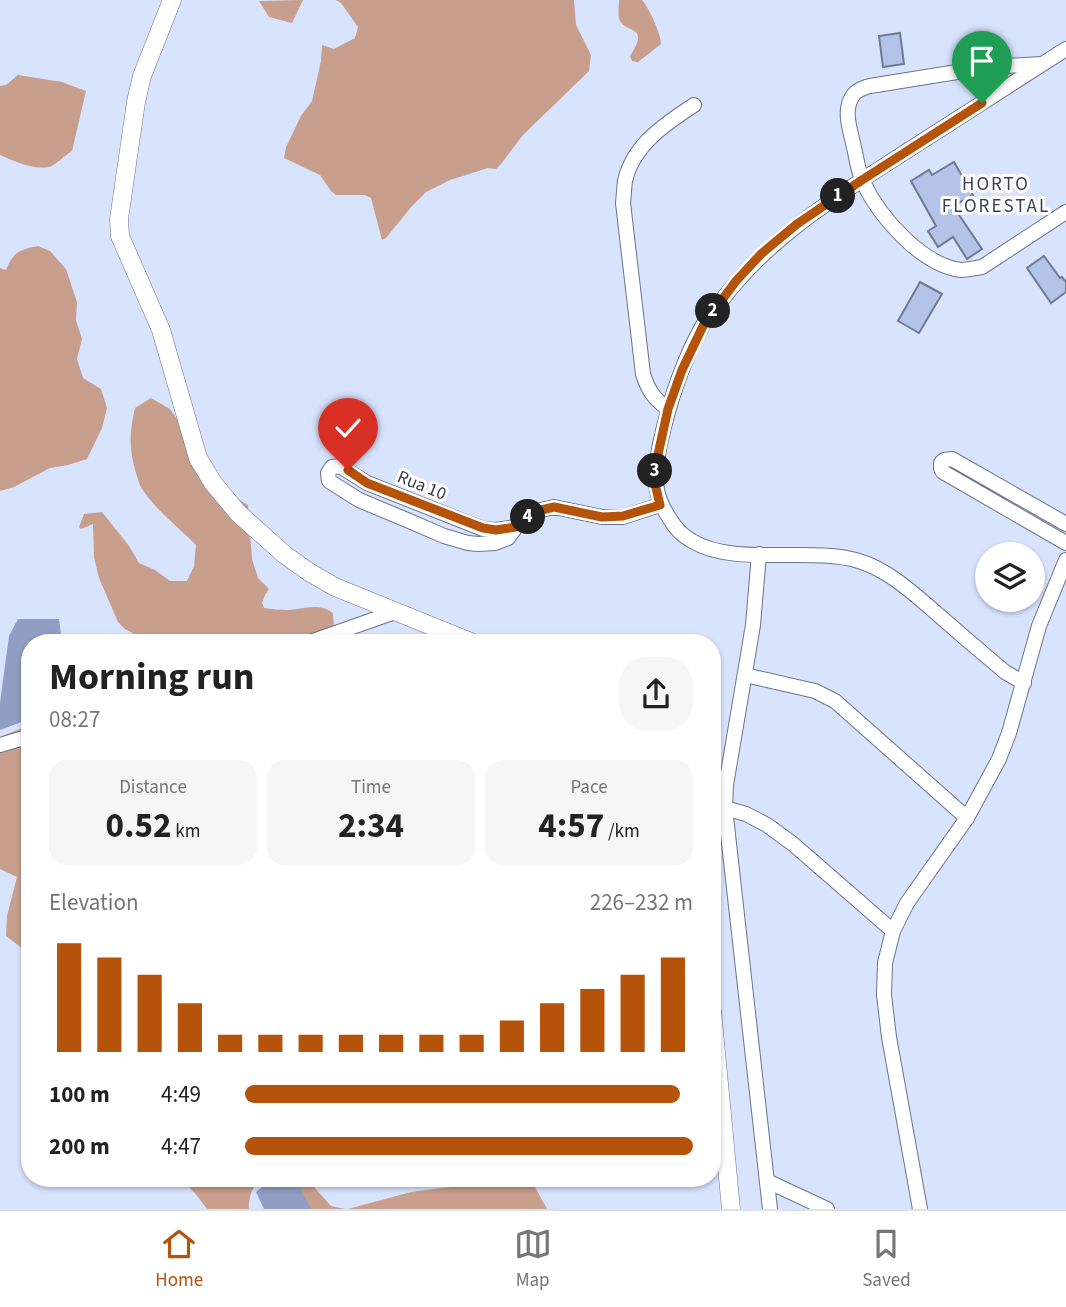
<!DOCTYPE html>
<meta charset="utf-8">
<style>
:root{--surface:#fff;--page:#f6f6f6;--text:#222;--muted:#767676;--line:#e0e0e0;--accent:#b45309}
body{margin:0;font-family:"Source Sans 3",sans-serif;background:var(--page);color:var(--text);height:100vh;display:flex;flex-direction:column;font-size:26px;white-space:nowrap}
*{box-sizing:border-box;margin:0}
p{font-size:23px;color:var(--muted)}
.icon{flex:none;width:38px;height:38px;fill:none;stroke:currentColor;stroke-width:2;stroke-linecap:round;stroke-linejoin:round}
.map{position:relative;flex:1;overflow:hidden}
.drawer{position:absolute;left:21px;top:634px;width:700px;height:553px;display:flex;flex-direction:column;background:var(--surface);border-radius:28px;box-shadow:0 2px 5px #0004}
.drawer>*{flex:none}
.tools{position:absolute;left:975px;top:542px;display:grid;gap:14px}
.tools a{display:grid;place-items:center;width:70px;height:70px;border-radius:50%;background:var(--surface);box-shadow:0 2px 5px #0004;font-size:35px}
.pin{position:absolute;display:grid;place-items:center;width:60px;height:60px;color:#fff;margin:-72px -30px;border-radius:50% 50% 50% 0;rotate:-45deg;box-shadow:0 0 7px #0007}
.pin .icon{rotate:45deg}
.km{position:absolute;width:35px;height:35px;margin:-18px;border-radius:50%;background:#222;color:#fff;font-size:19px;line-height:35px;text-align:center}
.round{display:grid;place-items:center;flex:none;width:74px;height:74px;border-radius:28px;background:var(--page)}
.head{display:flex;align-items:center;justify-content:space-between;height:119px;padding:0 28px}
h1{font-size:38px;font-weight:700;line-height:52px}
.stats{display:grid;grid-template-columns:repeat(3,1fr);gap:10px;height:119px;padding:7px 28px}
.stats div{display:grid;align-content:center;border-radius:18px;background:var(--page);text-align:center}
.stats b{font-size:35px;font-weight:700}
.stats small{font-size:19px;font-weight:400}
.stats p{font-size:19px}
.chart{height:196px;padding:14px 28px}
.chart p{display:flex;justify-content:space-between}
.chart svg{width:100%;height:126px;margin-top:7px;stroke:var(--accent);stroke-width:6}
ul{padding:0 28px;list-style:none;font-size:23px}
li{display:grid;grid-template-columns:112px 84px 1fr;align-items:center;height:52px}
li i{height:18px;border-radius:9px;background:var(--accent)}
.menu{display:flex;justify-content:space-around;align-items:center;height:98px;border-top:2px solid var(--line);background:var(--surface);font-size:19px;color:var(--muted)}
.menu a{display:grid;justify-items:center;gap:4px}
.menu .current{color:var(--accent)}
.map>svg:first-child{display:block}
.forest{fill:#c89e8d}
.water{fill:#8f9ec2}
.building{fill:#b4c4e9;stroke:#707a92;stroke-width:2}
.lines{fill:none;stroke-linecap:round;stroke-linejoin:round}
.minor-casing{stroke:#6a748b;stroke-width:16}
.tertiary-casing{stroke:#6a748b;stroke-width:19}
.minor{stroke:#fff;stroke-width:14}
.tertiary{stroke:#fff;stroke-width:18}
.route-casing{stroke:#fff;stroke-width:14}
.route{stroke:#b45309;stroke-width:9}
.labels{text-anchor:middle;stroke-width:6;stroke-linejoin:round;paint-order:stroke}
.street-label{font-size:18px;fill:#373b46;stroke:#fff}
.neighbourhood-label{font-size:19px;letter-spacing:2px;fill:#384056;stroke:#fff}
</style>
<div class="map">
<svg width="1066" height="1209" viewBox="0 0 1066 1209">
<rect width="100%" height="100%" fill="#d8e3fe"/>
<g class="forest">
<polygon points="303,0 292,23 269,17 259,1"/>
<polygon points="336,0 574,0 576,25 591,55 589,71 522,136 501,164 496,169 488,168 450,180 426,192 412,206 386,238 382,240 371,198 365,195 336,195 331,191 320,175 284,158 286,147 301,116 312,101 321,61 322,45 334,49 355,38 358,27 341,3"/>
<path d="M619 0H642C649 8 661 34 661 44L638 62 632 61 630 56C652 23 623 35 619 18 618 13 619 5 619 0Z"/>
<path d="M18 75 62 82 86 91 72 151C65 155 56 165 49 167 33 170 14 161 0 155V86L6 85Z"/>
<path d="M38 246 50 251 66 269 77 302 76 320 82 339 77 359 83 378 101 389 107 408 102 428 87 459 68 465 50 468 14 487 0 491V268L6 270C14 251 19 250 38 246Z"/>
<path d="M151 398 170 409 229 494 248 505 252 559 258 578 269 589 265 595 262 603 264 608C271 609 280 610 287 610 304 609 319 602 333 613L334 629 342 639 341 642H144L140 637 125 629 118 622 99 578 94 557 93 524 81 529 79 527 84 514 102 512 129 546 139 563 155 570 170 581H187L194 566 196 545C178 527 156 510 142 489 139 484 138 479 136 473 129 449 129 433 135 408Z"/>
<polygon points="30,725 30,954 6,936 7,916 17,877 0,869 0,737"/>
<path d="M180 1178H260C253 1186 248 1198 249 1209H207L195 1193Z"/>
<polygon points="289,1178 307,1179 331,1206 345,1209 278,1209 277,1184 282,1179"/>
<polygon points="462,1178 530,1178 547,1209 348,1209 411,1192 450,1187 459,1182"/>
</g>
<g class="water">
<polygon points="18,619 59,619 62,642 30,642 30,719 0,730 0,703 9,636"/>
<polygon points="296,1180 311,1209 264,1209 256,1192 266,1184"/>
</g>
<g class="building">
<polygon points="900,33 904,64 883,67 879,36"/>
<polygon points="954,162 973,195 953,206 982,249 967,259 953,237 938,247 928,231 936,226 911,181 929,170 932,175"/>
<polygon points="1044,256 1060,278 1062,277 1066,282 1066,292 1051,303 1027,268"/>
<polygon points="920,282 942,294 919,333 898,321"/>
</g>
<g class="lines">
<g class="minor-casing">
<g id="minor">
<path d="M1041 64 988 67 870 86C863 88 856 90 852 97 844 110 849 126 852 139 856 153 857 169 863 182 879 216 921 265 961 270 968 270 975 268 982 267L1066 212"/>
<path d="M668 409C654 399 648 390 643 374L623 203C624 195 624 188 625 181 633 145 665 124 694 105"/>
<polyline points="1066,524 952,459 944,460 941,463 941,469 943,472 1066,543"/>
<polyline points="516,527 496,530 483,529 367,483 340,466 332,467 328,473 329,481 359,500 407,520 444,536 468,543 478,544 495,543 508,538 516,527 526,518 537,511 554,507 602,517 623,517 660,505"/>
<polyline points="759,554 753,625 726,785 725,808 770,1209"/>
<polyline points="310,642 395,612"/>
<polyline points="745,675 815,691 835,701 967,818"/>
<path d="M1024 683 1005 672C984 654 962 636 941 617 916 596 891 571 859 561 810 546 735 567 692 541 683 536 675 528 670 519 652 493 654 474 660 444 669 403 682 362 703 325 708 316 716 308 722 300 772 234 842 193 910 149 962 116 1014 82 1066 49"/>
<polyline points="0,745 30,736"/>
<polyline points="725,808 746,814 767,825 793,844 893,931"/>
<polyline points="767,1181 827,1209"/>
<polyline points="920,1209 889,1037 884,995 885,963 893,931 907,903 967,818 999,759 1009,733 1039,626 1066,560"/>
</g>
</g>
<g class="tertiary-casing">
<g id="tertiary">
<polyline points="172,0 142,76 136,102 119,219 120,236 161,330 198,458 213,483 238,513 285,555 309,572 335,587 471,642"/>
<polyline points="712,1011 731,1209"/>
</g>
</g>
<use href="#minor" class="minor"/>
<use href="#tertiary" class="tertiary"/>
</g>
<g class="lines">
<g class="route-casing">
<polyline id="route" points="348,470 367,483 483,528 496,530 516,527 537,511 554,507 602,517 623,516 660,505 656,488 655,468 668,409 682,370 704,324 736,281 761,254 797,224 862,180 982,103"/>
</g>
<use href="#route" class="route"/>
</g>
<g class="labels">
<g class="street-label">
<text transform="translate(422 485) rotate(22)" y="6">Rua 10</text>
</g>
<g class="neighbourhood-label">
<text x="996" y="190">HORTO<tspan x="996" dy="22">FLORESTAL</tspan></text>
</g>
</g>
</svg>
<div class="tools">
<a><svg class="icon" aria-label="layers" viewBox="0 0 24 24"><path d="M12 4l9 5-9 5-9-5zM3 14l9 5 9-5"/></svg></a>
</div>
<div class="pin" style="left:982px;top:103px;background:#1e9e55"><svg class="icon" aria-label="arrive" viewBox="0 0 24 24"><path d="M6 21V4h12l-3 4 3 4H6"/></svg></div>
<div class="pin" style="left:348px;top:470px;background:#d93025"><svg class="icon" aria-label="check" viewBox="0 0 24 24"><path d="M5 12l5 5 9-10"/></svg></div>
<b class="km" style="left:838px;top:196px">1</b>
<b class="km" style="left:713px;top:311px">2</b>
<b class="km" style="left:655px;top:471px">3</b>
<b class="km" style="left:528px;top:517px">4</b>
<section class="drawer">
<div class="head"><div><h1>Morning run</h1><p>08:27</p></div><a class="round"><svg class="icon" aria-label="share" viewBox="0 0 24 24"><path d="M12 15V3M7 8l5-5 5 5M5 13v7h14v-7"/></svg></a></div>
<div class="stats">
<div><p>Distance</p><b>0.52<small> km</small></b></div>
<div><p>Time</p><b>2:34</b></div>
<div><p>Pace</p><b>4:57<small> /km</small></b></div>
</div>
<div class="chart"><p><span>Elevation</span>226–232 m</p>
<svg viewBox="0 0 160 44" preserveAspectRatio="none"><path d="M5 44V6M15 44V11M25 44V17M35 44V27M45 44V38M55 44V38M65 44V38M75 44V38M85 44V38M95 44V38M105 44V38M115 44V33M125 44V27M135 44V22M145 44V17M155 44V11"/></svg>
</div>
<ul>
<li><b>100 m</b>4:49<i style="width:97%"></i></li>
<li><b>200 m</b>4:47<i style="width:100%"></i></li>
</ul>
</section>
</div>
<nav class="menu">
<a class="current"><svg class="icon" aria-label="home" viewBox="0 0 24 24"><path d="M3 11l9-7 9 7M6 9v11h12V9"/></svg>Home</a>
<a><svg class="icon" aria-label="map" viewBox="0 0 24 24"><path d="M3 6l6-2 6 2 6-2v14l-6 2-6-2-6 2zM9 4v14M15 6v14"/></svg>Map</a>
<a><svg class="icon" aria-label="saved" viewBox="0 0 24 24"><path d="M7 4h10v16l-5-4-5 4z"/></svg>Saved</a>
</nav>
